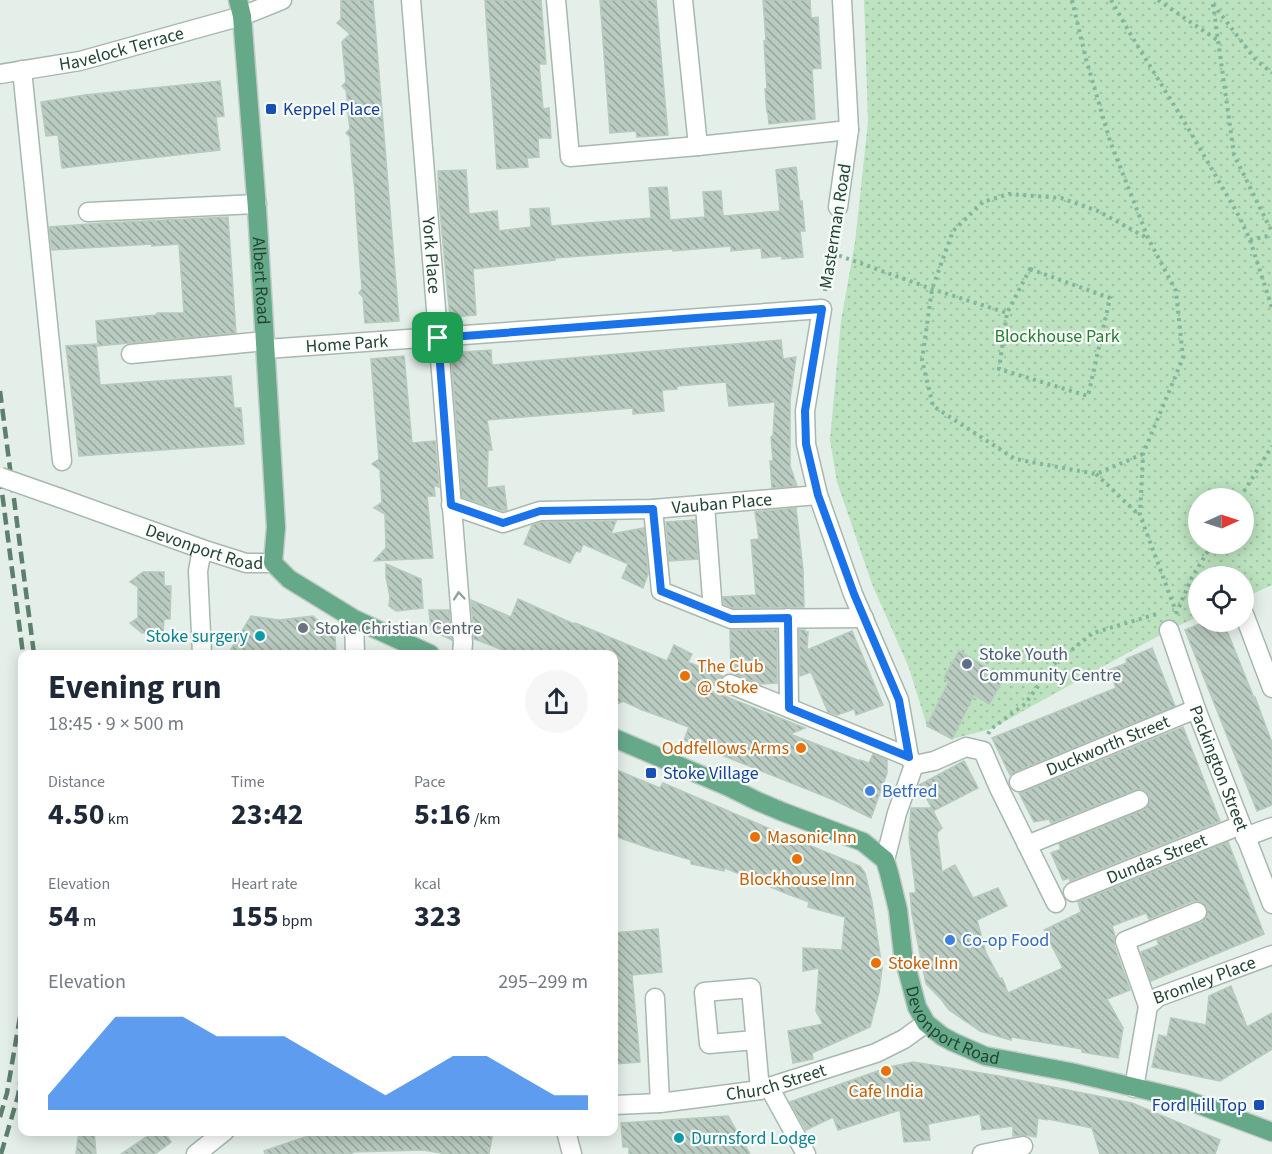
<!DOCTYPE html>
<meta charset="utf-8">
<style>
:root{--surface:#fff;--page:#f6f6f7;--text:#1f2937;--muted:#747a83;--accent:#1a73e8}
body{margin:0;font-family:"Source Sans 3",sans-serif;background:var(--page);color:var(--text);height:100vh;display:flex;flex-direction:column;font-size:22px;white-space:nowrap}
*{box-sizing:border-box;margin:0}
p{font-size:20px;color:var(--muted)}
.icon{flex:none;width:33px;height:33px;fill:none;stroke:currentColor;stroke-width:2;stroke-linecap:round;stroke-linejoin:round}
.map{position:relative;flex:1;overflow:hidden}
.details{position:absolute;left:18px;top:650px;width:600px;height:486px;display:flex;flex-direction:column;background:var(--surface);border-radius:12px;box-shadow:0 3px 15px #0003}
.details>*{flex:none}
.needle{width:39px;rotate:87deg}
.controls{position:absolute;left:1188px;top:488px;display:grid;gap:12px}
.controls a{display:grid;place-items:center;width:66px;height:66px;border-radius:50%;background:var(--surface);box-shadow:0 3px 15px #0003;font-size:30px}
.pin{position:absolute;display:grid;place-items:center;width:51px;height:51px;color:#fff;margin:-26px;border-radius:12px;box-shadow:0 3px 9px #0006}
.round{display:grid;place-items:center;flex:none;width:63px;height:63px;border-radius:32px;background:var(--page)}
.overview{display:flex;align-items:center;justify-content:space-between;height:102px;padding:0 30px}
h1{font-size:33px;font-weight:700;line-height:45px}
.metrics{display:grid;grid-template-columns:repeat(3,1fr);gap:9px;height:102px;padding:6px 30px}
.metrics div{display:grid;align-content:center}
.metrics b{font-size:30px;font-weight:700}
.metrics small{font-size:16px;font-weight:400}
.metrics p{font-size:16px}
.chart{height:168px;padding:12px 30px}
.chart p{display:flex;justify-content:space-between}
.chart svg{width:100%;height:108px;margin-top:6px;fill:var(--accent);opacity:.7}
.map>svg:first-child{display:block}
.park{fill:url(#park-dots);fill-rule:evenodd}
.building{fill:url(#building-back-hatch);stroke:#b7cabe;stroke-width:1.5}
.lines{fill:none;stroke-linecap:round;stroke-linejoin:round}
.minor-casing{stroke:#a7b8af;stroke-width:21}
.major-casing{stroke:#c1cbc6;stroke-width:21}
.path{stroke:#83b69b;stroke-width:4;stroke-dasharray:3 4.5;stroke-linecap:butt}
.minor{stroke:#fff;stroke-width:18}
.major{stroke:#66a989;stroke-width:18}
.rail{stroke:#5d7f6e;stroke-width:4.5;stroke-dasharray:12 6;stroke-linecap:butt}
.minor-bridge-casing{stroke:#a7b8af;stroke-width:21;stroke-linecap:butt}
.minor-bridge{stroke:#fff;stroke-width:18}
.oneway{stroke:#90a299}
.route-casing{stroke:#fff;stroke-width:12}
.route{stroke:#1a73e8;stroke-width:8}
.transit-dot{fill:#1a4fb4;stroke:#f6fbf8;stroke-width:2}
.worship-dot{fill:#6b7280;stroke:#f6fbf8;stroke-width:2}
.culture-dot{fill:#0f9aa8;stroke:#f6fbf8;stroke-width:2}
.service-dot{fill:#5c6f8a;stroke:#f6fbf8;stroke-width:2}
.food-dot{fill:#e8710a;stroke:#f6fbf8;stroke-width:2}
.shop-dot{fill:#3f7fe0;stroke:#f6fbf8;stroke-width:2}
.labels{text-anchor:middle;stroke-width:4.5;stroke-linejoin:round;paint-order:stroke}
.street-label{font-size:18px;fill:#243;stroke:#f6fbf8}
.transit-label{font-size:18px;fill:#164399;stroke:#f6fbf8;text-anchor:start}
.park-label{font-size:18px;fill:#287f37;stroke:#f6fbf8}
.worship-label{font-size:18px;fill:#5b616d;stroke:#f6fbf8;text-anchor:start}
.culture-label{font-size:18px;fill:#0d838f;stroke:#f6fbf8;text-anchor:end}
.service-label{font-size:18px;fill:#4e5e75;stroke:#f6fbf8;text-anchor:start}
.food-label{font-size:18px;fill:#c56008;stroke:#f6fbf8;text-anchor:start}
.shop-label{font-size:18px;fill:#366cbe;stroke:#f6fbf8;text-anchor:start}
</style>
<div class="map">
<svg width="1272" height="1154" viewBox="0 0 1272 1154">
<defs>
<pattern id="park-dots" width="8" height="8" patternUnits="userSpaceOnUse" patternTransform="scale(1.5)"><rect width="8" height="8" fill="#bce2bf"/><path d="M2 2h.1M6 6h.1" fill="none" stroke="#a1c3a5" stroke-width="1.8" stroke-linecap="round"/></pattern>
<pattern id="building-back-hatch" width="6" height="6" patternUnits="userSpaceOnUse" patternTransform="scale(1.5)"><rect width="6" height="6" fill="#bacbc1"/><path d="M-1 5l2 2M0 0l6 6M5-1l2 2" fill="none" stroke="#97a69d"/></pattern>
</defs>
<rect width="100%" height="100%" fill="#e5efe9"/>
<path class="park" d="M864 0H1272V585L1244 598V576H1198V617L1169 630 991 729 952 739 927 726 909 668 872 584 837 482 830 440 841 321 855 242 868 122ZM1198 498H1244V543H1198Z"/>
<g class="building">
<polygon points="341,0 373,0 399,321 365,323 363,297 359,293 362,289 356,210 355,191 352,164 350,137 346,133 350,129 348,113 344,109 348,105 346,90 342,86 346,82 342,42 350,34 337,23 341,19"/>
<polygon points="485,0 541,0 546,64 539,64 543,109 549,108 551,138 538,138 539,157 527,158 528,167 497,169"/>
<polygon points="600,0 656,0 668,135 637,137 636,131 610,133"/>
<polygon points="763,0 810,0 811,18 818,17 821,68 812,69 815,119 769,124 768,113 767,112 765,89 767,89 764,41 766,41"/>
<polygon points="220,81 224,116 216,117 220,150 62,168 58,135 46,136 41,102 85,95"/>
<polygon points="796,167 800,202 802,201 805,231 800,231 803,257 782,259 782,256 762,258 761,248 731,251 731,246 673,251 673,249 555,258 555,260 473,269 476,315 450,317 439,201 438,171 466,170 469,214 497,211 499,231 531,227 530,209 549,208 551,226 651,218 649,188 667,187 670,220 705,217 703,192 721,191 723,216 780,211 776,170"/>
<polygon points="228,217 236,333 98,346 96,321 156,315 157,313 184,313 179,244 152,246 152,244 52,250 49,227 104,223"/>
<polygon points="781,340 783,359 796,357 790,400 790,466 797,486 772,488 770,461 773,461 771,437 773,436 775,402 729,406 726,382 677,386 677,389 662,390 664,411 633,414 633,408 487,420 492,450 488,450 487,488 504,486 507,510 503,511 462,497 451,353 491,350 492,365"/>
<polygon points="96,344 100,385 231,376 234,408 241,408 244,444 79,456 66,346"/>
<polygon points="404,356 412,443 435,441 439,487 434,485 435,496 427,496 433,558 374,561 386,548 385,514 374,508 382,502 380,470 372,464 379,459 371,359"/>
<polygon points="796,508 803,570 804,607 733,608 724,604 723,597 756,595 751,540 759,539 755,512"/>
<polygon points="695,520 698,559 669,561 666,522"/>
<polygon points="616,521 611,534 644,528 648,574 643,588 622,578 628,564 583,544 580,552 576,551 570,563 524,544 532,525 542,522"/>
<polygon points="386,564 421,579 423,608 396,611 389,606 390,597 386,577"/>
<polygon points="143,572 164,572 164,586 171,586 170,619 164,619 163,633 142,633 130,623 138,618 138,587 130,582"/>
<polygon points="518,599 574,624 575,623 667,661 674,645 692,654 688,662 722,676 719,680 719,685 699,686 805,728 790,734 860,761 860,760 869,763 873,754 887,760 887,773 871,818 834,800 684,740 689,727 640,709 623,701 614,706 614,654 507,654 506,651 474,639 471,600 511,617"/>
<polygon points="429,610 449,610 452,640 431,630"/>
<polygon points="251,616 279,620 313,616 335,636 336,654 228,654"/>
<polygon points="1207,621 1223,621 1254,698 1255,697 1272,743 1272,805 1257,811 1185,630"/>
<polygon points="730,630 777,630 777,683 760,684 731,673"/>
<polygon points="799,630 805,630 805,632 808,632 807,650 852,631 883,705 856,715 854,709 837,715 828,712 811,672 800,676"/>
<polygon points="1152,648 1175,706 1015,772 1010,775 992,738 1116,688 1109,670 1127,663 1126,659"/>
<polygon points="959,651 1004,678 989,704 974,695 952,739 927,726 949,681 944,678"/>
<polygon points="1183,727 1220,821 1070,881 1069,878 1063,880 1051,853 1061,849 1059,844 1143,810 1147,807 1150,802 1149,795 1145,791 1141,789 1135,790 1051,823 1049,819 1034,822 1019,793 1023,792"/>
<polygon points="964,761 978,788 933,811 942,828 937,833 942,872 955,865 973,898 998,888 1007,906 977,920 986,953 1000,979 1002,978 1008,993 1063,968 1044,930 1081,912 1078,902 1228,842 1264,934 1151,981 1141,952 1159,945 1157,940 1202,922 1205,919 1208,914 1207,907 1204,904 1199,901 1193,901 1149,919 1146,913 1112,926 1115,936 1114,945 1130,990 1107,999 1123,1028 1118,1058 1082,1052 1082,1049 1012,1037 1011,1040 980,1031 949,1010 941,999 926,984 912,914 910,893 916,893 909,838 911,808 932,808 919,785"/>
<polygon points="614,769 660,788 663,783 777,832 860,866 865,873 872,902 882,968 879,992 870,1027 812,1053 813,1059 793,1063 788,1031 823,1024 816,1011 819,968 803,971 803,948 842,950 845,917 808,907 809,902 785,893 725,868 724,871 691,864 691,860 658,850 658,851 614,836"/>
<polygon points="658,929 662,972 632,975 640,1062 614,1064 614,933"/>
<polygon points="1231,986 1247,1027 1272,1013 1272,1049 1220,1081 1152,1067 1159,1035 1167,1037 1171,1018 1206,1025 1209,996"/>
<polygon points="913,1062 999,1076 1132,1103 1220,1140 1215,1154 1100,1154 1092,1128 1048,1119 1047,1120 1038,1118 1036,1137 1026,1135 1013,1136 1013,1126 982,1130 980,1114 928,1124 930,1140 904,1142 900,1110 838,1130 833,1117 806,1130 790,1102 889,1067"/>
<polygon points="728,1116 750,1154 629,1154 629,1147 623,1147 621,1123"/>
<polygon points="79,1131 94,1131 96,1154 76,1154"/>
<polygon points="155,1131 164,1131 171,1142 155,1154 121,1154"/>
<polygon points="310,1131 493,1131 489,1154 447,1154 423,1150 352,1152 353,1154 265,1154 264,1151 311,1135"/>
</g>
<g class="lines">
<g class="minor-casing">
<g id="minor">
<path id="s1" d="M411 0 463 643 462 654"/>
<polyline points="556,0 570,157 698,146 849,130"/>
<polyline points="683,0 698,146"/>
<polyline points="22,70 62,461"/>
<path id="s2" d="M0 74 80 61 242 16 282 0"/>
<polyline points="838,207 849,130 842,0"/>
<polyline points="88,212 257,204"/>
<path id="s3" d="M266 349C451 337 637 322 822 309L805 411 806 444 818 495 853 594 899 700 909 757 914 765 897 813 885 860"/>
<polyline points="131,354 265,341"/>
<path id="s4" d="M60 498 202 549 246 563H273"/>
<path id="s5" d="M451 505 503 523 540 511 653 509 818 495"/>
<polyline points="705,505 713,612"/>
<polyline points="653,509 661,591 731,619 864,618"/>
<polyline points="202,549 198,571 202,654"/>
<polyline points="1244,614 1272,688"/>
<polyline points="788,618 789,708"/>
<polyline points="354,619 355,654"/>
<path id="s6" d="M1169 630 1196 709 1272 904"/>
<polyline points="730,684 909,757"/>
<polyline points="914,765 934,761 966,747 983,751 999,788 1056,903"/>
<path id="s7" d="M1019 782 1196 709"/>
<polyline points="1245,837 1272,827"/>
<polyline points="1027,845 1139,800"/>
<path id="s8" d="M1073 892 1241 825"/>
<polyline points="655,998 660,1103"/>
<polyline points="1148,1006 1125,941 1197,912"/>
<polyline points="755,1040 709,1044 704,992 751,988 760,1090"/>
<polyline points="769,1087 806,1154"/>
<path id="s9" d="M1134 1088 1148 1006 1158 997 1272 955"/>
<path id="s10" d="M614 1105 660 1103 760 1090 769 1087 876 1053 904 1039 926 1023"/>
<polyline points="566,1131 572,1154"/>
<polyline points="196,1154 225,1131"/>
<polyline points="982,1154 1023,1146"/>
</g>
</g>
<g class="major-casing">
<g id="major">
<path id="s11" d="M238 0 242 16 257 209 276 527 273 563 289 579 354 619 430 654"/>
<path id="s12" d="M614 738 729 787 757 801 783 812 863 842 885 860 889 873 898 910 903 954 917 1007 926 1023 942 1036 953 1042 985 1056 1070 1072 1184 1099 1272 1132"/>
</g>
</g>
<g class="path">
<polyline points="1072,0 1086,59 1110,141 1148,238 1176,291 1183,358 1143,454 1140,515 1175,609 1174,612"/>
<polyline points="1111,0 1131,35 1188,128 1239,216 1250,240 1272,308"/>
<polyline points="1158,0 1217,40"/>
<polyline points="1213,4 1234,155 1272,232"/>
<polyline points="1213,4 1255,59 1272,73"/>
<polyline points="1250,240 1272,235"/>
<polyline points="832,253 932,289 1007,313"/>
<polygon points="1030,269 1110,298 1088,396 999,369 1007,313"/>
<polyline points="825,291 836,224"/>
<polyline points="1143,454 1096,474 1015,459 933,406 922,360 932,289 953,231 983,202 1009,194 1061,198 1098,211 1147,238"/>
<polyline points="1096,474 1139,515"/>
<polyline points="1240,498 1272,446"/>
<polyline points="1176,614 1192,577 1213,543"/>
<polyline points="988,734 991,729 1025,704 1054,664 1093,633 1157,614"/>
</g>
<use href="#minor" class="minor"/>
<use href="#major" class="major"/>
<g class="rail">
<polyline points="0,391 34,654"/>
<polyline points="0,477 23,654"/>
<polyline points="0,1117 7,1093 22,1005"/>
<polyline points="1,1154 18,1096 22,1070"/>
</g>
<g class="minor-bridge-casing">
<polyline id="minor-bridge" points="0,477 60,498"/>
</g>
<use href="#minor-bridge" class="minor-bridge"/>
</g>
<defs><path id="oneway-chevron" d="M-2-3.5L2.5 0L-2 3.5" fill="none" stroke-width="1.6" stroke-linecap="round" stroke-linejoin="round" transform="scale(1.5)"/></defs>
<use class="oneway" href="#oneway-chevron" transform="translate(459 596) rotate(-95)"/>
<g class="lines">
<g class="route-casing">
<polygon id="route" points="822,309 805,411 806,444 818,495 854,594 899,700 909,757 789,708 788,618 731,619 661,591 653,509 540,511 503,523 451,505 438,338 696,318"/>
</g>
<use href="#route" class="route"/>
</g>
<g class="transit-dot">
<rect x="265" y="103" width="12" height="12" rx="3"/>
<rect x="645" y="767" width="12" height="12" rx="3"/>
<rect x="1253" y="1099" width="12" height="12" rx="3"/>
</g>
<circle class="worship-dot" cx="303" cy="628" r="6"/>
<g class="culture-dot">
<circle cx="260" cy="636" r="6"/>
<circle cx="679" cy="1138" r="6"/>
</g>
<circle class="service-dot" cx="967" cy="664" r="6"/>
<g class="food-dot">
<circle cx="685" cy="676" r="6"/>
<circle cx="801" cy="748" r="6"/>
<circle cx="755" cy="837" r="6"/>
<circle cx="797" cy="859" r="6"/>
<circle cx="876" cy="963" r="6"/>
<circle cx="886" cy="1071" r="6"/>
</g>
<g class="shop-dot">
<circle cx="870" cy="791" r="6"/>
<circle cx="950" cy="940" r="6"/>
</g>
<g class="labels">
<g class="street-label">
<text dy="6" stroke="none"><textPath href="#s2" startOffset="124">Havelock Terrace</textPath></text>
<text transform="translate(835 226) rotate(-81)" y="6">Masterman Road</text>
<text dy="6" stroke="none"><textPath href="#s1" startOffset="256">York Place</textPath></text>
<text dy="6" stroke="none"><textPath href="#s11" startOffset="282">Albert Road</textPath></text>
<text dy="6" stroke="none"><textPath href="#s3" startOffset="81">Home Park</textPath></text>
<text dy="6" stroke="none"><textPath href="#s5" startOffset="276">Vauban Place</textPath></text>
<text dy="6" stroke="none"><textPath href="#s4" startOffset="153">Devonport Road</textPath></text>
<text dy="6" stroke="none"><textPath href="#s7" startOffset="96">Duckworth Street</textPath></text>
<text dy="6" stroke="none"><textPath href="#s6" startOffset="147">Packington Street</textPath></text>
<text dy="6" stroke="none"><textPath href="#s8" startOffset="90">Dundas Street</textPath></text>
<text dy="6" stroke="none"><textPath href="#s9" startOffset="146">Bromley Place</textPath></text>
<text dy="6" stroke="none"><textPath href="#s12" startOffset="489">Devonport Road</textPath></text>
<text dy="6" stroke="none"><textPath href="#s10" startOffset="164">Church Street</textPath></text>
</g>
<g class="transit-label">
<text x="283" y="115">Keppel Place</text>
<text x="663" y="779">Stoke Village</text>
<text x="1247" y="1111" text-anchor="end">Ford Hill Top</text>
</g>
<g class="park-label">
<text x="1057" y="342">Blockhouse Park</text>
</g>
<g class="worship-label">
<text x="315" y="634">Stoke Christian Centre</text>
</g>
<g class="culture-label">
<text x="248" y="642">Stoke surgery</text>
<text x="691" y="1144" text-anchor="start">Durnsford Lodge</text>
</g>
<g class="service-label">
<text x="979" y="660">Stoke Youth<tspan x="979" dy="21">Community Centre</tspan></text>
</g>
<g class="food-label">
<text x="697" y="672">The Club<tspan x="697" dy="21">@ Stoke</tspan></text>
<text x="789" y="754" text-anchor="end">Oddfellows Arms</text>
<text x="767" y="843">Masonic Inn</text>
<text x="797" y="885" text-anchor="middle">Blockhouse Inn</text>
<text x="888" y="969">Stoke Inn</text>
<text x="886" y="1097" text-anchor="middle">Cafe India</text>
</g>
<g class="shop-label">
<text x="882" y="797">Betfred</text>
<text x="962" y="946">Co-op Food</text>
</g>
</g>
</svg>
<div class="controls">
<a><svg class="needle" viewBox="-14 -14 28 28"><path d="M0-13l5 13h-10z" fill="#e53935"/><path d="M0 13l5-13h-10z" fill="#747a83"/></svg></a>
<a><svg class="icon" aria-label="locate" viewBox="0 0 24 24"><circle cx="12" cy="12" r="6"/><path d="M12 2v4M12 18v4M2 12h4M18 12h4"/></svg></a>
</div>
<div class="pin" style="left:438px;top:338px;background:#1e9e55"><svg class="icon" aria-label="arrive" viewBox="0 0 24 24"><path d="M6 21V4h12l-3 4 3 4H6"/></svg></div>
<section class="details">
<div class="overview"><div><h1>Evening run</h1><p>18:45 · 9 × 500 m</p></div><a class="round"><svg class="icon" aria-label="share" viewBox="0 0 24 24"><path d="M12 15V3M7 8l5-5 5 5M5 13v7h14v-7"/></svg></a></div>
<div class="metrics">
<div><p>Distance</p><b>4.50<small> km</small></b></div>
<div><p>Time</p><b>23:42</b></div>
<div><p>Pace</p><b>5:16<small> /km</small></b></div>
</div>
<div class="metrics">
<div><p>Elevation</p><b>54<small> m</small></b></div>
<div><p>Heart rate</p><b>155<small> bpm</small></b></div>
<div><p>kcal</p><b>323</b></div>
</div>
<div class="chart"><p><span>Elevation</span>295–299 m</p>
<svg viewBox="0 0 160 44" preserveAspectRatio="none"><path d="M0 44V38L10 22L20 6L30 6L40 6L50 14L60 14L70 14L80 22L90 30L100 38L110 30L120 22L130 22L140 30L150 38L160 38V44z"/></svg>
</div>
</section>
</div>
